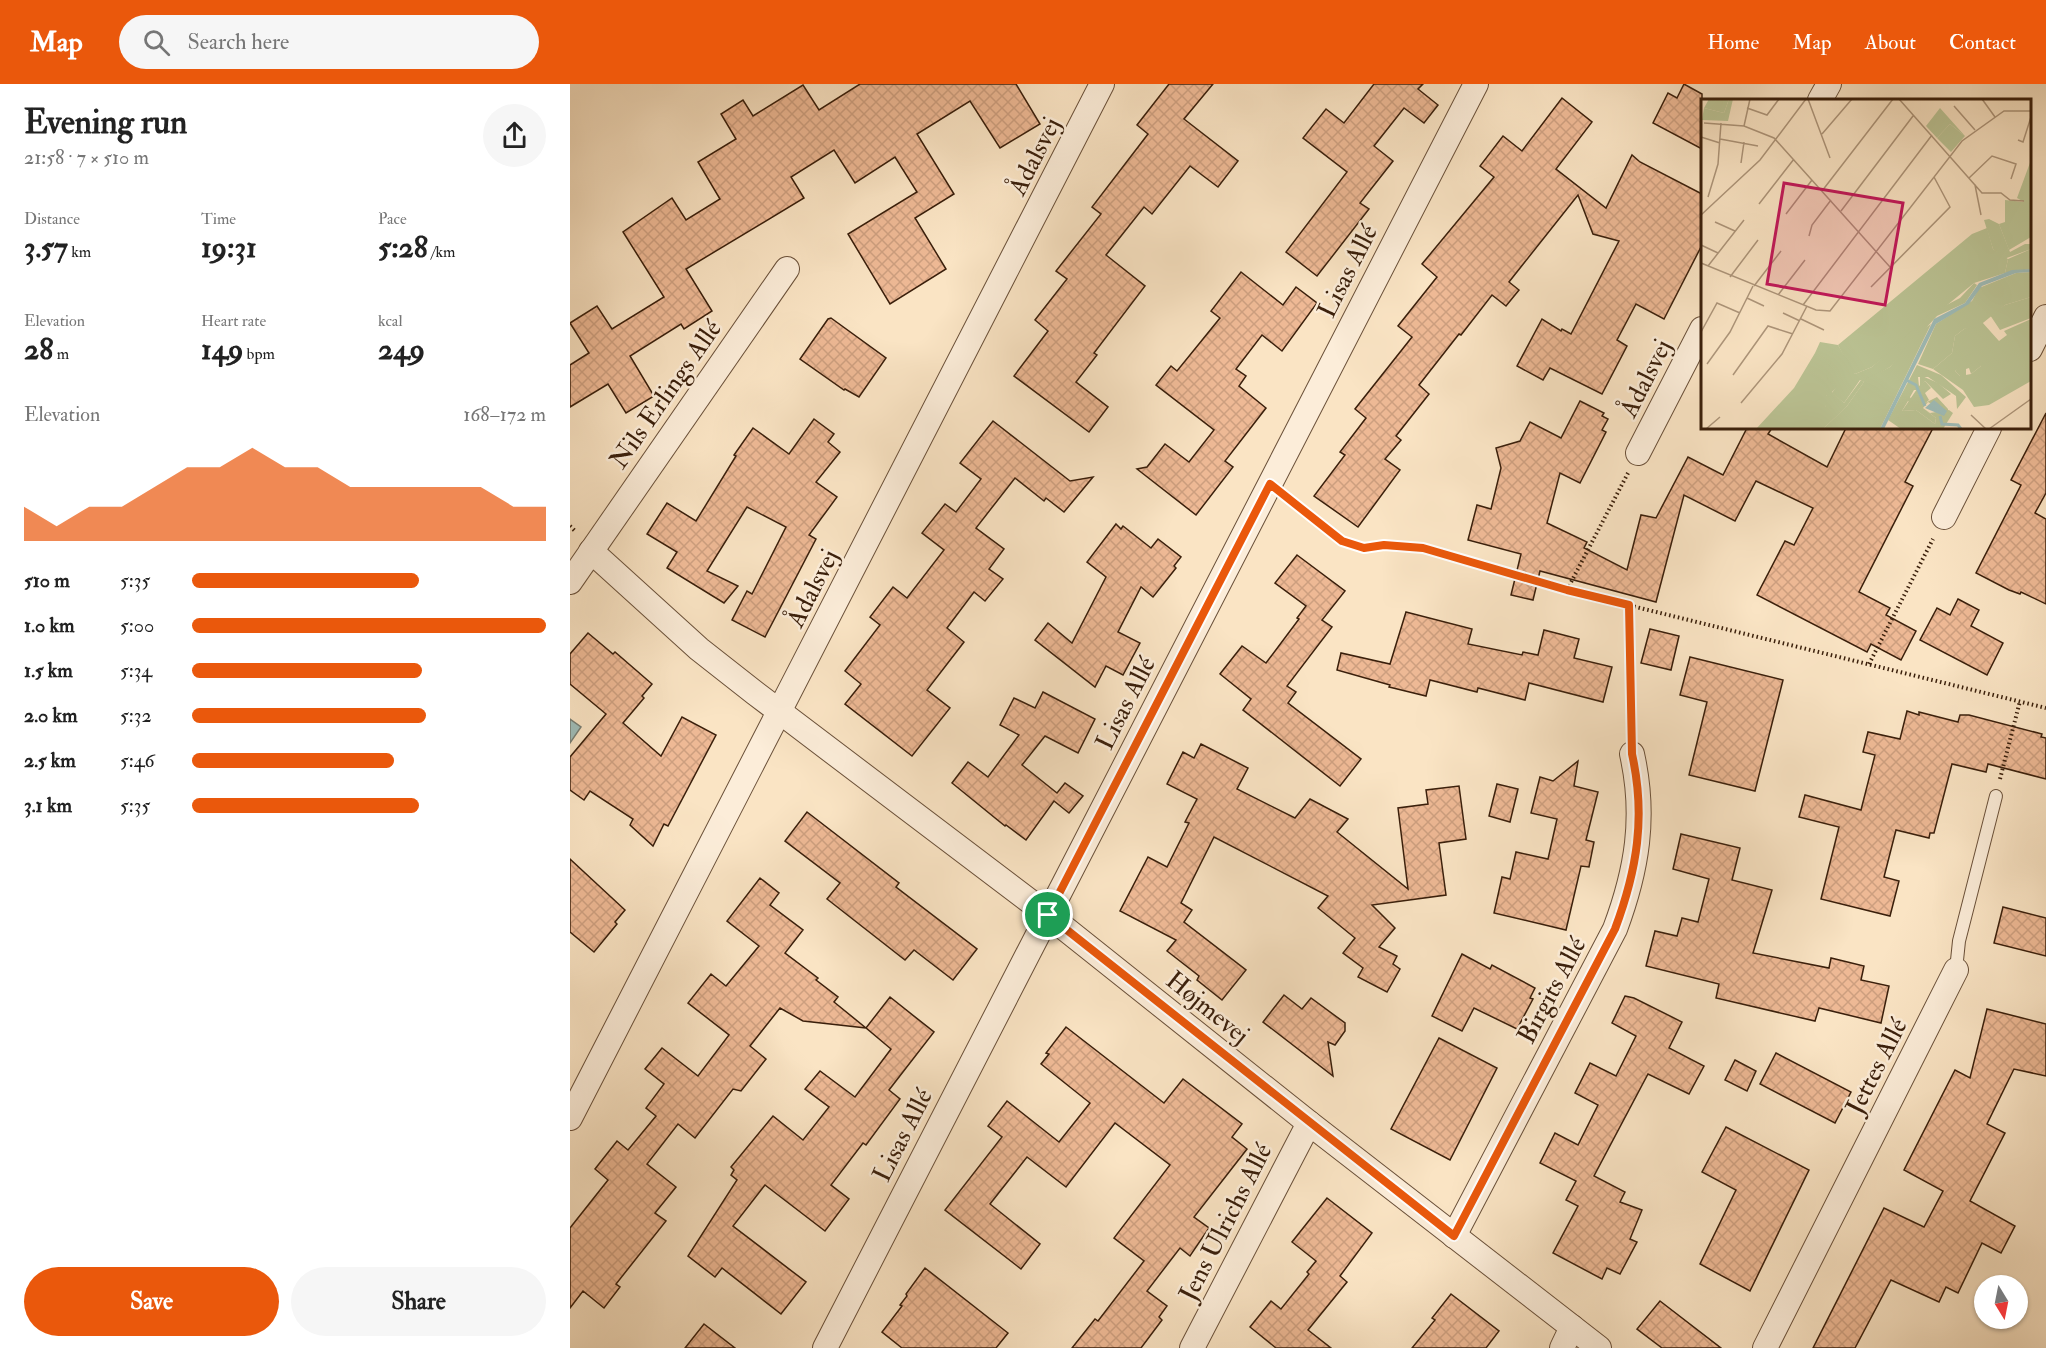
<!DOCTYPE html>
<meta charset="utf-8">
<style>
:root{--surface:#fff;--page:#f6f6f6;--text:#222;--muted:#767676;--accent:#ea580c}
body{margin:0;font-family:"IM FELL Double Pica",serif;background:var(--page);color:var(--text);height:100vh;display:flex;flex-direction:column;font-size:22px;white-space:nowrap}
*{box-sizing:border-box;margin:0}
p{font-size:20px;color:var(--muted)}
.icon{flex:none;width:33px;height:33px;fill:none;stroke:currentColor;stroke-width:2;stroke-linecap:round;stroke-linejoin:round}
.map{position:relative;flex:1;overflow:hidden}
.panel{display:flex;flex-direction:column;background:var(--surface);width:570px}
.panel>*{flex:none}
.needle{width:39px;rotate:170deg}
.buttons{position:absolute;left:1404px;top:1191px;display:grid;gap:12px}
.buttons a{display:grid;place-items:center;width:54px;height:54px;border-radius:50%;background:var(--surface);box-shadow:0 2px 4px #0004;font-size:30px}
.pin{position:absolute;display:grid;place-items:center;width:51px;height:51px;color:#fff;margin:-26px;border:3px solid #fff;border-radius:50%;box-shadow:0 2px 6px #0007}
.round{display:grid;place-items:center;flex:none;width:63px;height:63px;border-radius:32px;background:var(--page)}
.headline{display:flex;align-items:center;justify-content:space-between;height:102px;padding:0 24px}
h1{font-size:33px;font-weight:700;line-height:45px}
.metrics{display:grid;grid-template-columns:repeat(3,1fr);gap:9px;height:102px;padding:6px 24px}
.metrics div{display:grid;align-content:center}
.metrics b{font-size:30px;font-weight:700}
.metrics small{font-size:16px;font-weight:400}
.metrics p{font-size:16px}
.chart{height:168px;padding:12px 24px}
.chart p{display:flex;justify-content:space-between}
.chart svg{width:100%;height:108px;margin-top:6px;fill:var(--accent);opacity:.7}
.primary-button{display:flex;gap:12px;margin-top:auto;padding:12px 24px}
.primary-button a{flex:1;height:69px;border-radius:36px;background:var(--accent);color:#fff;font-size:24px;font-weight:700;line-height:69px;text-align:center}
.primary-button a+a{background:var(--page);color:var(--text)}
ul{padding:0 24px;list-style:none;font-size:20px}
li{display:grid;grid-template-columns:96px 72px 1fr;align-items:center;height:45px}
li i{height:15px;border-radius:8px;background:var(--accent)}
header{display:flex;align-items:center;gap:36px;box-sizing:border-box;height:84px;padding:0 30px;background:var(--accent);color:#fff}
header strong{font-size:28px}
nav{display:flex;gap:33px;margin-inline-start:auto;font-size:21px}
.search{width:420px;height:54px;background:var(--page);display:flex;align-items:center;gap:15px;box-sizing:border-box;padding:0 21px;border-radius:33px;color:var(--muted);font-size:22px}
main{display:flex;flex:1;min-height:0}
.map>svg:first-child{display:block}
.water{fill:url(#water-ripples);stroke:#777e74;stroke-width:1.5}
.building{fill:url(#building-cross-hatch);stroke:#3a1f0b;stroke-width:1.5}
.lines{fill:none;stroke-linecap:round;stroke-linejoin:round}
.lane-casing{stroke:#6a5039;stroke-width:14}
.street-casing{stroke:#6a5039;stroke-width:26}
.path{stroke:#3a1f0b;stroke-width:4;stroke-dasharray:1.5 3;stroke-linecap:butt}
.lane{stroke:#fcedd9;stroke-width:12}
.street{stroke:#fcedd9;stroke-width:24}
.route-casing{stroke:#fff;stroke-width:12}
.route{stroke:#ea580c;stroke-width:8}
.labels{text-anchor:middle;stroke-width:5;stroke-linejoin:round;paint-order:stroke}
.street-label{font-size:26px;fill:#3a1f0b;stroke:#fcedd9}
.inset-river{fill:none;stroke:#9fbeba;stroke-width:3}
.inset-road{fill:none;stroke:#ad957a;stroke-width:1.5}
.view{fill:#c2185b;fill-opacity:0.15;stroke:#c2185b;stroke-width:3}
.inset-edge{fill:none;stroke:#3a1f0b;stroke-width:3}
</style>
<header>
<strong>Map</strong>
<div class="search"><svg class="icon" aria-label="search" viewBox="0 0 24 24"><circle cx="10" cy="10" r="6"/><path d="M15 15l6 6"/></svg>Search here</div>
<nav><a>Home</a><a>Map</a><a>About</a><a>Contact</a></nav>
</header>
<main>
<section class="panel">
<div class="headline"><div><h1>Evening run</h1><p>21:58 · 7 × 510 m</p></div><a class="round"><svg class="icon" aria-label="share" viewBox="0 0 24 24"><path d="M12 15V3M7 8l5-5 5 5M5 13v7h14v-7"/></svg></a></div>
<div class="metrics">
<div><p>Distance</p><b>3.57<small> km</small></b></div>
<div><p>Time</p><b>19:31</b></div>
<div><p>Pace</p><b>5:28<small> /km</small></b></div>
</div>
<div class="metrics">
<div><p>Elevation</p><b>28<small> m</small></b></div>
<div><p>Heart rate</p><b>149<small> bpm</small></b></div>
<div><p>kcal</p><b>249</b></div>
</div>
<div class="chart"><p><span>Elevation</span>168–172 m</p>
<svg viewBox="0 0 160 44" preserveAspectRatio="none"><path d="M0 44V30L10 38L20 30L30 30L40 22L50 14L60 14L70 6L80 14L90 14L100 22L110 22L120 22L130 22L140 22L150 30L160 30V44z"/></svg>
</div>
<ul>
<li><b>510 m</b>5:35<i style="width:64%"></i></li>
<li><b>1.0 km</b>5:00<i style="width:100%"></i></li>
<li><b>1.5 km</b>5:34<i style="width:65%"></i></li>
<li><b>2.0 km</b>5:32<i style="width:66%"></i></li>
<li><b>2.5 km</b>5:46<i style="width:57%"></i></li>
<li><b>3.1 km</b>5:35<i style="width:64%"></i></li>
</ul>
<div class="primary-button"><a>Save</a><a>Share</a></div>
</section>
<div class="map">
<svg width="1476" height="1264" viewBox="0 0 1476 1264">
<defs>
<pattern id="water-ripples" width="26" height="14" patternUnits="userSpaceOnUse" patternTransform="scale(1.5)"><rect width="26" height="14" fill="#9fbeba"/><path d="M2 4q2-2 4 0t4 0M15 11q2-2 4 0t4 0" fill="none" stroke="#839a95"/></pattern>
<pattern id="building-cross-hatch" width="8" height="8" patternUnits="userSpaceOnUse" patternTransform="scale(1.5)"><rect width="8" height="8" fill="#eeb995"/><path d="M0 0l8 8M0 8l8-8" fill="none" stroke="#cd9f7f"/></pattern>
</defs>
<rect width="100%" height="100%" fill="#fae4c4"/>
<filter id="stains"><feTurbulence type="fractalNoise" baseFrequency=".00333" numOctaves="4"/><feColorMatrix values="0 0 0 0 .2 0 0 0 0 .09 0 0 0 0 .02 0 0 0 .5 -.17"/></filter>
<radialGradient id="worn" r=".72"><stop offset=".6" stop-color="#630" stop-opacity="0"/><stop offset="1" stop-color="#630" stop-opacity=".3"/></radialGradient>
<polygon class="water" points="0,635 11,643 0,659"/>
<g class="building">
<polygon points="290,0 446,0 470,40 430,64 400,17 347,50 384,110 345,134 376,185 320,220 278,150 347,108 325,73 285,99 264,66 221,93 234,114 116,185 142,227 114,245 111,240 60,272 84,312 56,329 38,300 0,323 0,281 19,269 0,239 27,222 42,245 94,213 53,148 102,114 116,136 150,115 128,78 166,55 151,30 173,16 183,32 233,1 249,26"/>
<polygon points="599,0 643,0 614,35 668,77 648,103 620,82 582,130 574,123 536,171 575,202 524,269 527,271 506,298 538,323 519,348 444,292 478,247 465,236 497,195 486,187 531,130 522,123 578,50 567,41"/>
<polygon points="804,0 853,0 848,5 868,21 854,39 834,24 804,62 823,77 790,119 799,125 747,192 716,168 777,88 733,54 756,25 774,39"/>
<polygon points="1114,0 1132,10 1132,65 1083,39 1098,9 1107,14"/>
<polygon points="992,14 1022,38 986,85 1036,124 1062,71 1070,78 1132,110 1132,161 1094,235 1066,220 1047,256 1057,262 1032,310 980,284 973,296 947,282 972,235 991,247 992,245 1001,250 1049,157 1023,150 1008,111 939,198 949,206 936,222 922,211 891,251 889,250 849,301 859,310 826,352 831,356 815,375 830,386 788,443 744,412 775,371 770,368 796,334 785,325 842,253 828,242 867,193 852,180 924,93 910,82 933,52 952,67"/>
<polygon points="671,188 713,221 726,203 747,219 712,267 692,251 666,285 676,292 669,302 696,324 655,377 663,383 626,431 567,385 577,383 595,360 619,378 644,346 586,301 601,282 607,287 650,234 641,227"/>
<polygon points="261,234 316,274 289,313 275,305 274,306 230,275 258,235"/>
<polygon points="1010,317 1034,329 1032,332 1038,335 1032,346 1036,348 1010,399 990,389 977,439 1017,458 1014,464 1057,486 1071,431 1086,434 1118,373 1153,391 1177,344 1202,344 1198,350 1257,383 1276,344 1363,344 1335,398 1343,402 1289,508 1320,524 1316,531 1346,547 1331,576 1301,560 1297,568 1187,511 1215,457 1224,461 1243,424 1186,397 1165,437 1114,411 1086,518 970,487 963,516 941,511 951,470 898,456 907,421 921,425 931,384 926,364 950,357 960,338 991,354"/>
<polygon points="1476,329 1476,409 1465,429 1476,435 1476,520 1451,508 1450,510 1439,506 1406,489 1451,401 1441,396"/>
<polygon points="244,335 264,350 258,358 270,368 246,398 267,413 239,451 246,455 195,553 162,536 177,507 182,510 216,443 177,423 137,487 168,502 154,519 97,484 107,468 77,450 97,419 126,437 166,372 164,371 183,344 219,370"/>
<polygon points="423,337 500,397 523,393 494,428 476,414 474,417 445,394 406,444 434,465 419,485 433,495 415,517 404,508 377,544 394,558 357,606 380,624 342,672 275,620 291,600 275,587 310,541 300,533 323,503 337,514 374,466 352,449 375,420 386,428 411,395 390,379"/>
<polygon points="546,440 551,445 553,442 581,464 588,455 611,473 604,482 606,484 583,513 571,503 548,548 570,559 553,591 536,582 525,603 465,556 478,539 502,559 536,493 517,478"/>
<polygon points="727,471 775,507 752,536 762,543 717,602 726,608 718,619 791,675 770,702 673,626 681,615 650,590 672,562 696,579 729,535 727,534 736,522 705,499"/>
<polygon points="1388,515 1409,526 1401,542 1433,559 1417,591 1350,556 1367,524 1380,531"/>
<polygon points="836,528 902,545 898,560 952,571 953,568 968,571 974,546 1009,555 1004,574 1042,583 1033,618 959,599 955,616 908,604 907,608 860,596 856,612 819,603 820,601 767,586 771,569 820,580"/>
<polygon points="1080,545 1109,552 1101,586 1071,579"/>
<polygon points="18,549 43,570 45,568 82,600 72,612 74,614 53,639 91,672 112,633 146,651 98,742 94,740 83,762 60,741 63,735 20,707 14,716 0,706 0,673 36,630 0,600 0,570"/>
<polygon points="1120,573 1213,596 1185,707 1119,691 1137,618 1110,611"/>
<polygon points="473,608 525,635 508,669 475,652 452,681 487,709 495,699 513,712 499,729 484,717 456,756 436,741 435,742 382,699 398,678 418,693 449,651 430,641 444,614 465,624"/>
<polygon points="1337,627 1349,631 1349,628 1388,638 1390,631 1399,631 1472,650 1471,653 1476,654 1476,695 1418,680 1416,688 1382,680 1364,749 1360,749 1359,754 1326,746 1314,793 1329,797 1320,832 1251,815 1269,743 1229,733 1235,711 1291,726 1305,671 1293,668 1298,648 1330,655"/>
<polygon points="631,660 678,684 667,705 725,734 740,715 778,735 767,748 838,805 828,724 858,720 856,706 889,702 896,755 869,759 876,811 802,821 825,844 809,863 827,872 823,880 830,885 817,908 788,893 793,884 773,869 785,854 748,824 758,812 644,753 611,819 622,826 614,838 676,886 652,916 627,896 629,892 597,867 606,856 550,827 578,773 597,783 619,739 615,738 627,715 597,700 613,668 624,674"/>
<polygon points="1008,677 1004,702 1028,708 1016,756 1024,758 1019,783 1011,782 996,846 924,829 932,793 940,795 946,768 978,775 987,735 961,729 970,693 983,697"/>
<polygon points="927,700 948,705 940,738 919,732"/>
<polygon points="237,728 329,799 326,803 407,865 383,896 344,866 335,876 257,815 270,799 215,757"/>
<polygon points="1111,750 1170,764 1162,796 1202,806 1183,869 1259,884 1261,874 1294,882 1291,896 1319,902 1311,939 1249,924 1245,937 1146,914 1149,900 1076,882 1085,847 1107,852 1112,834 1128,838 1139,795 1103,785"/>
<polygon points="0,775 55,826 45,838 47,840 24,868 0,848"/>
<polygon points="190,794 209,809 200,821 233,846 215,869 248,894 246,896 268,913 264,918 296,944 320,913 364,948 319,1006 330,1015 296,1061 293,1059 261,1101 279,1115 255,1147 195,1101 163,1142 236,1198 211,1230 152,1184 145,1193 118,1172 167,1096 161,1091 164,1086 161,1083 203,1032 233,1056 259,1023 235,1005 250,987 285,1013 321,965 296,944 233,937 210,924 180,962 196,975 171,1007 163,1005 125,1054 108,1040 77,1080 106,1103 85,1129 96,1137 46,1200 50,1203 34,1224 13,1207 0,1224 0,1144 38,1096 25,1085 47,1057 58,1066 86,1032 76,1024 94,1000 75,985 92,964 128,992 159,951 118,919 141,890 156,902 189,862 157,837"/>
<polygon points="1433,823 1476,834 1476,872 1424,859"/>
<polygon points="892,870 920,885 922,881 965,904 960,914 963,915 947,945 904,924 892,947 862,932"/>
<polygon points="714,911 732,925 741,914 775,939 775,947 765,961 758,958 763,992 693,938"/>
<polygon points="1055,912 1064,914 1112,938 1099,964 1134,982 1119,1010 1078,990 1024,1092 1055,1108 1050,1118 1072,1126 1060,1155 1067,1158 1050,1190 1037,1184 1032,1195 983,1169 1008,1122 996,1116 1006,1097 970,1079 985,1049 1008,1061 1028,1021 1005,1009 1020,979 1046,992 1066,952 1042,939"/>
<polygon points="1417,925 1476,940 1476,992 1444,985 1417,1040 1435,1049 1400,1117 1445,1142 1431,1169 1412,1159 1388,1209 1376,1203 1369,1218 1321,1196 1285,1264 1243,1264 1314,1124 1354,1143 1373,1107 1334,1086 1385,986 1400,994"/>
<polygon points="496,943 594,1019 613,995 672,1040 662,1053 677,1065 624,1133 639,1144 620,1172 610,1164 577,1207 597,1222 589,1233 592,1236 571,1264 502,1264 525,1235 528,1237 574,1177 544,1154 600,1081 545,1039 496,1103 457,1073 420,1120 470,1160 451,1185 375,1126 432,1053 418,1042 437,1017 489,1058 520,1019 471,980 479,970 476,969"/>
<polygon points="869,954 927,984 880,1076 821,1045"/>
<polygon points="1206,969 1281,1008 1265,1039 1190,1000"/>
<polygon points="1165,976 1186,987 1177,1007 1155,996"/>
<polygon points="1156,1043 1239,1086 1180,1207 1130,1180 1166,1106 1132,1088"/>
<polygon points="757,1114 802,1149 770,1192 777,1198 738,1246 761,1264 706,1264 680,1243 701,1217 711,1225 739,1190 737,1188 746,1177 722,1158"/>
<polygon points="355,1184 438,1249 426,1264 332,1264 312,1248 332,1222 330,1221 337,1212 336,1210"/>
<polygon points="881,1210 929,1247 916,1264 842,1264 865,1236 862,1234"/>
<polygon points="1090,1217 1151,1264 1092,1264 1067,1245"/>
<polygon points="134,1240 165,1264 115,1264"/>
</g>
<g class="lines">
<g class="lane-casing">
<polyline id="lane" points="1386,886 1389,857 1426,712"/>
</g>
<g class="street-casing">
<g id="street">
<polyline points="1250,16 1259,0"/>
<polyline points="1460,265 1476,233"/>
<polyline points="1068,369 1132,245"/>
<polyline points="1374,433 1419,344"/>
<polyline points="21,467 129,565 185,609 478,831 739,1039 1029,1264"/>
<polyline points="0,498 217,185"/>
<polyline points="0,1034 532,0"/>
<path d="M884 1152 1045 845C1067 786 1076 733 1062 670"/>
<polyline points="255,1264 906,0"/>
<polyline points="622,1264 739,1039"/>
<polyline points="992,1264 1002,1243"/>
<polyline points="1195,1264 1386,886"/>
</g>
</g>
<g class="path">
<polyline points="719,415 773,457 794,464 815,461 853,464 997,506 1476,624"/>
<polyline points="0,442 6,448"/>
<polyline points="997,506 1058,389"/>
<polyline points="1059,521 1062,646"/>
<polyline points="1299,580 1363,455"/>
<polyline points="1430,695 1450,617"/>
</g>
<use href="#lane" class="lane"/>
<use href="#street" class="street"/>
</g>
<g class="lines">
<g class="route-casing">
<path id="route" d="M700 400 772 457 794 464 814 461 853 464 997 506 1059 521 1062 670C1076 733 1067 786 1045 845L884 1152 478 831Z"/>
</g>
<use href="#route" class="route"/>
</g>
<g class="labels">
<g class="street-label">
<text transform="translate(464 72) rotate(-63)" y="9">Ådalsvej</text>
<text transform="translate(777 187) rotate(-63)" y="9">Lisas Allé</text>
<text transform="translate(1075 294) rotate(-63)" y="9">Ådalsvej</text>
<text transform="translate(95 310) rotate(-55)" y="9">Nils Erlings Allé</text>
<text transform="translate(242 504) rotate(-63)" y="9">Ådalsvej</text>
<text transform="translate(555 619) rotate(-63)" y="9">Lisas Allé</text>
<text transform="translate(981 906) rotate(-62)" y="9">Birgits Allé</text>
<text transform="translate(638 923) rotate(39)" y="9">Højmevej</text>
<text transform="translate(1306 982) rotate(-63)" y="9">Jettes Allé</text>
<text transform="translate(332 1051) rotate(-63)" y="9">Lisas Allé</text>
<text transform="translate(655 1138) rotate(-63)" y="9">Jens Ulrichs Allé</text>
</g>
</g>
<g transform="translate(1131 15)">
<rect width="330" height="330" fill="#fae4c4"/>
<path d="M249 25 264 37 250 53 236 39ZM330 61V138L308 151 298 125 304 123V101L323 103 316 99ZM286 129 292 150 307 160 304 174 273 184 171 268 154 275 150 271 137 246 271 135ZM330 198V219L299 231 289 216 304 206ZM330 220V282L288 306 273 308 262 291 232 270 251 254 254 237 263 230 281 223 298 242 306 236 303 232ZM269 256V265L280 267 270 275 259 277 254 272ZM132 250 136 288 131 293 143 304 160 281 163 283 146 307 140 313 129 312 124 307 126 296 91 330H55L93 289 114 254ZM219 276 237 284 250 295 242 300 224 282 219 288ZM216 290 222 305 236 298 247 310V314L227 303 222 309 235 319 234 325 215 311 201 312Z" fill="#bcc596" fill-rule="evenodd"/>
<path d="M28 0H32L27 22 1 21 3 9 23 14ZM239 9 264 37 249 25 236 39 225 27ZM288 120 298 125 309 153 324 145H330V150L303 160 292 150 283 121ZM273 184 276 186 264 204 236 217 189 268 163 283 159 281 143 304 131 294 135 288 126 280 132 251 117 257 114 254 119 243 137 246 154 275 171 268 230 214 259 199ZM258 253 264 258 270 255 269 265 276 262 280 267 270 275 268 269 265 270V277H259L254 272 261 262ZM216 266 240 276 265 298 256 310 255 297 227 278H217L218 287 224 282 230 289 224 294 228 301 222 306 217 291H213L209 298 213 305 207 302 201 312 215 311 234 325 235 319 222 309 229 314 248 311 252 314 242 330H200L187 321ZM126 296 130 299 124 307 140 313 122 330H91L102 309Z" fill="#bcc596"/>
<path d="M330 150V170L304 174 307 160ZM330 173V198L304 206 277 228 263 230 254 237 251 254 232 270 217 265 235 225 271 202 278 189 315 174ZM230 225 179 330H122L146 307 165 280 189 268 215 235Z" fill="#bcc596"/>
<path d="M8 0H28L23 14 3 9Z" fill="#bcc596"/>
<path d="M330 170V173L315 174 281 187 268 205 235 225 183 330H179L233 220 264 204 278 184 311 171ZM233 301 246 312 243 317 224 309Z" fill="#9fbeba"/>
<path class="inset-river" d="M205 281 215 286 224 307M239 317 241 325 257 326 260 330"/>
<path class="inset-road" d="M107 0 129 59M198 0 281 94H300L309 101 323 102M281 0 294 18M253 7 274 31M46 9 66 16 78 0M3 24 43 27 73 39 189 168M43 27 49 0M121 35 151 0M0 38 19 44M19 40 57 47M317 41 322 43 330 18M40 64 43 43M268 79 291 57 315 65 310 80M274 86 280 116M121 92 192 0M7 98 17 65 20 24M58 105 93 60M140 112 212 17M85 115 111 81M0 116 59 61 105 0M14 123 34 132M108 137 111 126 130 101M0 146 17 154M0 164 115 211 129 212 261 42 303 12H330M7 167 43 121M29 178 57 141M53 187 80 152M170 188 249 108 233 78M77 196 104 161M46 199 63 207M102 206 231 36M82 214 99 222M100 220 123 231M0 233 16 204 39 214M6 265 29 233 52 187M32 276 67 227 92 235M40 304 81 255 106 207M270 316 285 330M5 330 19 318M288 330 330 300"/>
<path class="view" d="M83 84 202 104 184 206 66 185Z"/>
<rect width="330" height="330" class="inset-edge"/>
</g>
<rect width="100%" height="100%" filter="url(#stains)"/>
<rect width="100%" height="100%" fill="url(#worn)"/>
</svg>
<div class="buttons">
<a><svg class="needle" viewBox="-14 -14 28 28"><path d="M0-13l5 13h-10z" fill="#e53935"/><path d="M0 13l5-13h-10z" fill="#767676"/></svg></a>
</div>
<div class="pin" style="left:478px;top:831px;background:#1e9e55"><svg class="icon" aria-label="arrive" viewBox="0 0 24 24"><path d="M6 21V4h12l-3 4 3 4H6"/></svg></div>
</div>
</main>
